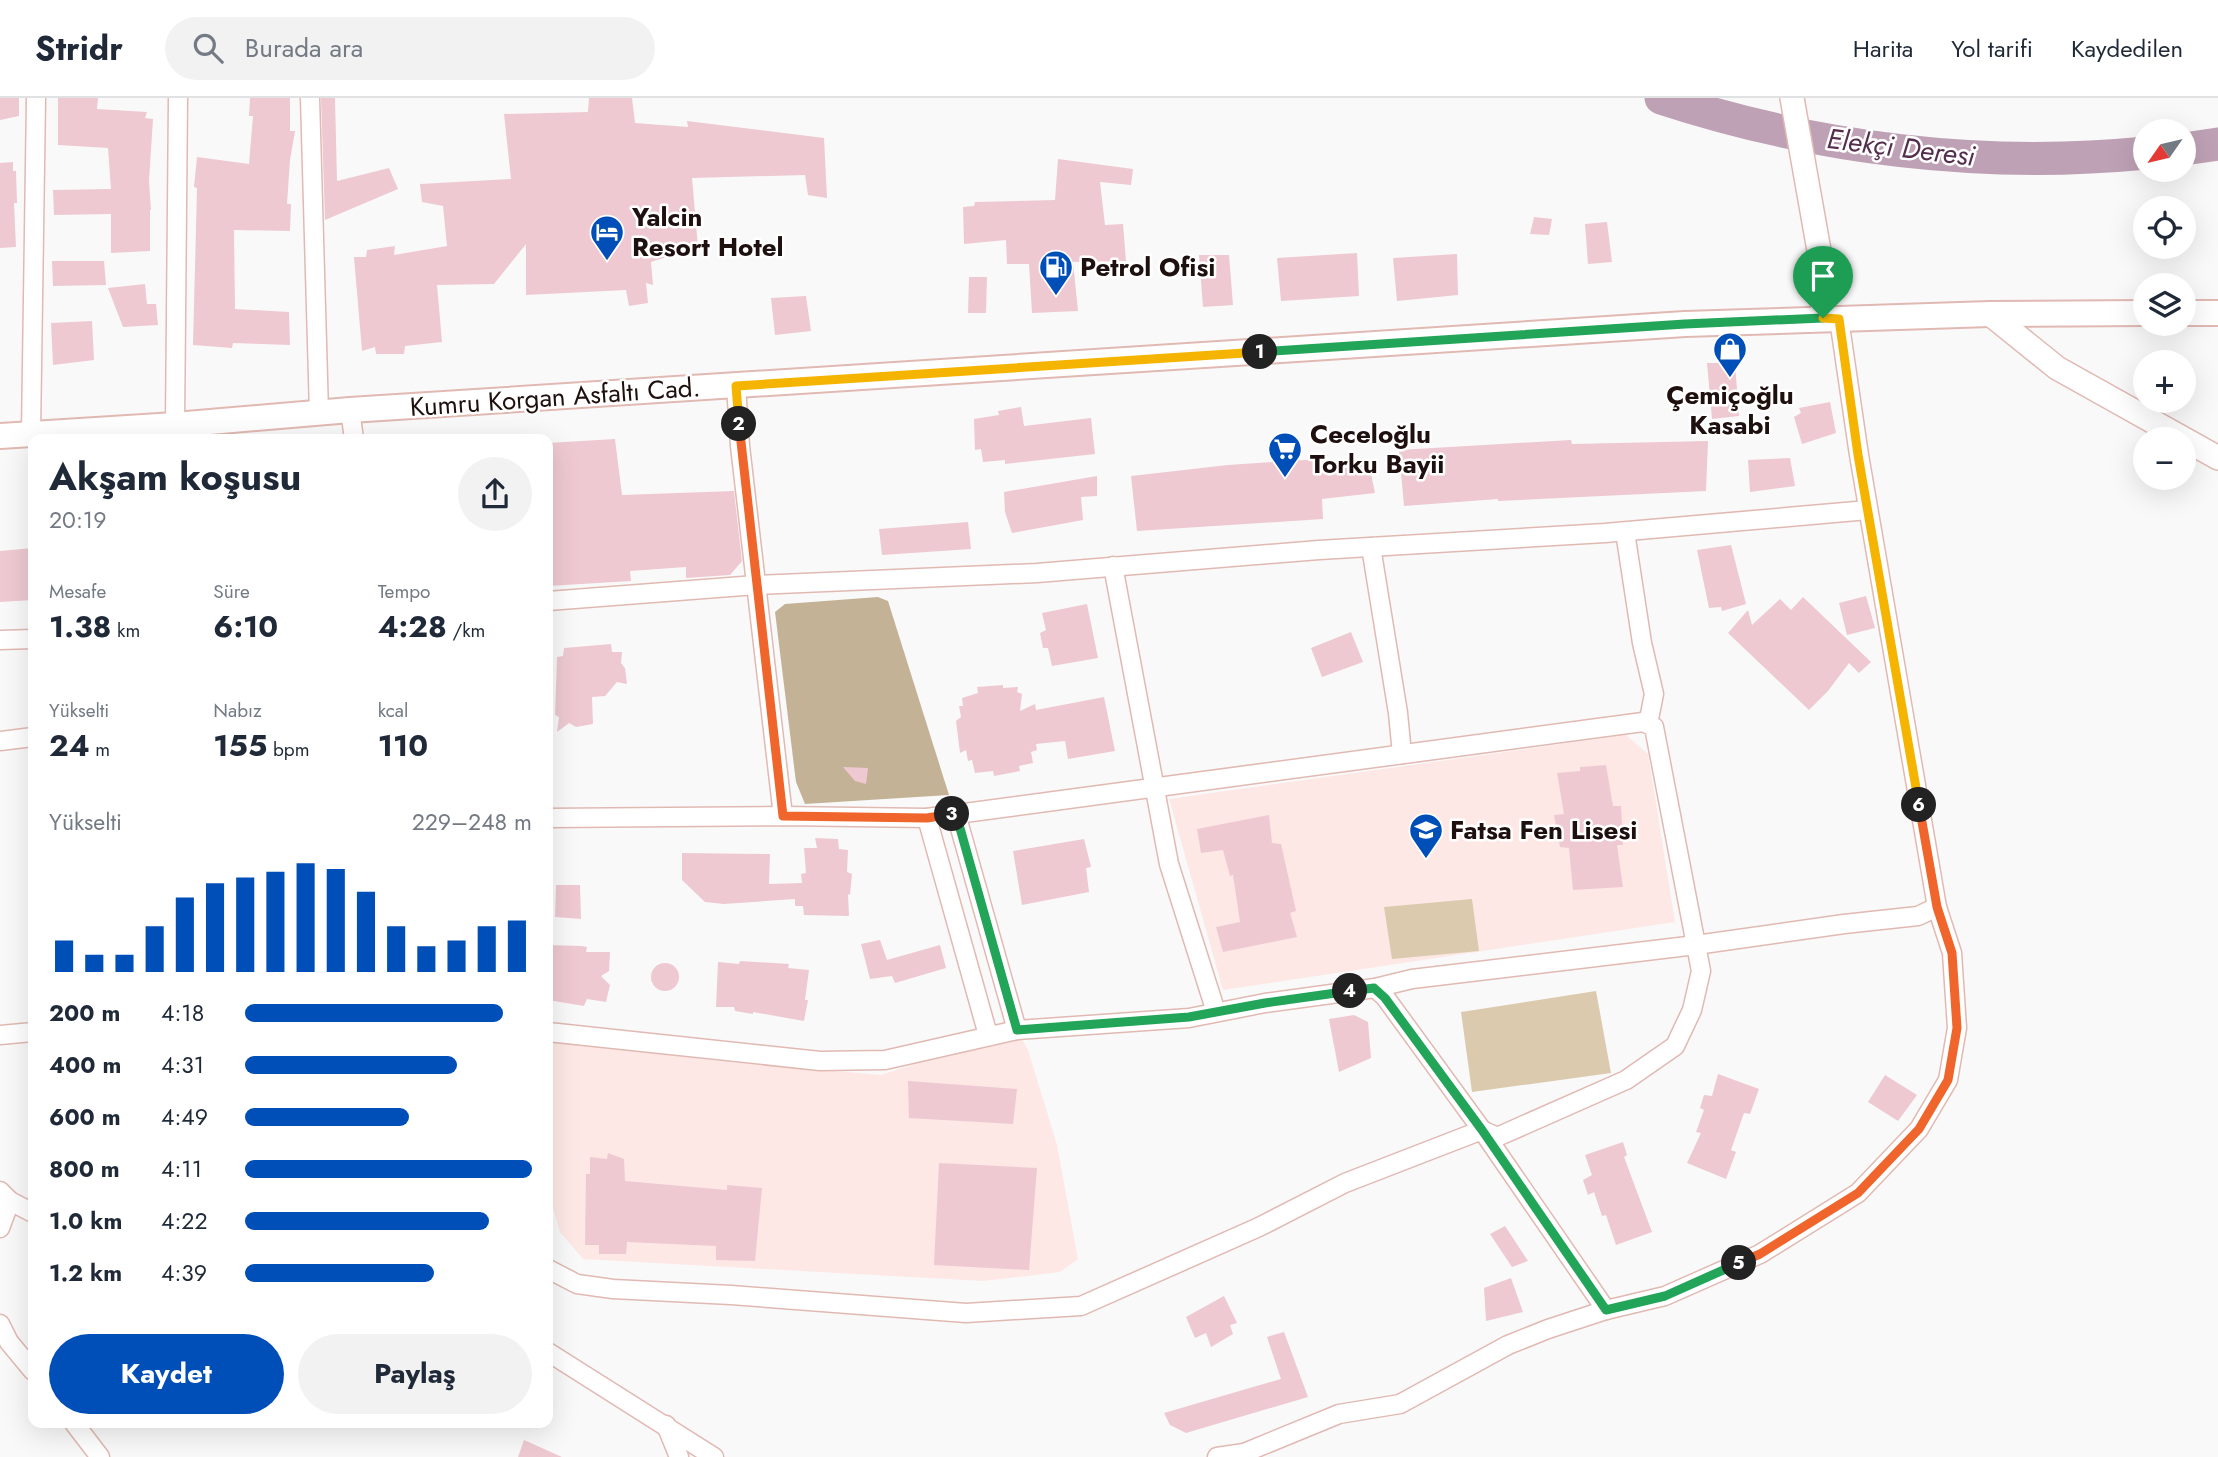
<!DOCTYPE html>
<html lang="tr">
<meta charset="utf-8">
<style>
:root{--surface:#fff;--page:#f2f2f3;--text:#1f2937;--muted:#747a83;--line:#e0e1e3;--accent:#004eb7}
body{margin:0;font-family:Jost,sans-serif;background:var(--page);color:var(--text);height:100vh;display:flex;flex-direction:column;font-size:26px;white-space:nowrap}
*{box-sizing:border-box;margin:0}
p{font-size:23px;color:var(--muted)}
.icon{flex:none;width:38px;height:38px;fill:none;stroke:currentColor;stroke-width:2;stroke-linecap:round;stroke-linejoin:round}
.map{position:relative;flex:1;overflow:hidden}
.side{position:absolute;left:28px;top:336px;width:525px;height:994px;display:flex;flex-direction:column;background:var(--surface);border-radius:14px;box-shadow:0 7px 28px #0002}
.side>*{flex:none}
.needle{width:46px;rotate:236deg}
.controls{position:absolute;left:2133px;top:21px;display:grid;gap:14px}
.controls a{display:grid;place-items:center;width:63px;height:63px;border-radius:50%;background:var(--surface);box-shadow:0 7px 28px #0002;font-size:35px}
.pin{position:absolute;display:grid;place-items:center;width:60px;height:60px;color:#fff;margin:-72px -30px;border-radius:50% 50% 50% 0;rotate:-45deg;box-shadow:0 0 7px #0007}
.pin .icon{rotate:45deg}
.km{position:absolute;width:35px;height:35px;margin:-18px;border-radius:50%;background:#222;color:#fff;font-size:19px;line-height:35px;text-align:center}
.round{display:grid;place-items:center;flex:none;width:74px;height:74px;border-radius:37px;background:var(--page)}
.headline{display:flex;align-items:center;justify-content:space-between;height:119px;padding:0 21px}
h1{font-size:38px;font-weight:700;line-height:52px}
.stats{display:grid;grid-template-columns:repeat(3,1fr);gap:10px;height:119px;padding:7px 21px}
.stats div{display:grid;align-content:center}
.stats b{font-size:30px;font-weight:700}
.stats small{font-size:19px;font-weight:400}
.stats p{font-size:19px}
.chart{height:196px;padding:14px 21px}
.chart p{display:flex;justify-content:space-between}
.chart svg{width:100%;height:126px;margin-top:7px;stroke:var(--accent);stroke-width:6}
.cta{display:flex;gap:14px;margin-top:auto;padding:14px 21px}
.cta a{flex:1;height:80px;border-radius:42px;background:var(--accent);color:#fff;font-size:28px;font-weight:700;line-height:80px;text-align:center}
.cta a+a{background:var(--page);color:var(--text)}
ul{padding:0 21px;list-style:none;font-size:23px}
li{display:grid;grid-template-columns:112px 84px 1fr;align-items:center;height:52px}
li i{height:18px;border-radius:9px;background:var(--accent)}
header{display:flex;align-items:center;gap:42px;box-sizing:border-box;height:98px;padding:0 35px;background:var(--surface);border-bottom:2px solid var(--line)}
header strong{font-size:33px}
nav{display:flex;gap:38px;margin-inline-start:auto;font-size:24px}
.search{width:490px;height:63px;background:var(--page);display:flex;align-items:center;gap:18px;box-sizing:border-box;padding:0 24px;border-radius:38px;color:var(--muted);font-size:26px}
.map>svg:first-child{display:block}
.built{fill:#fde8e5}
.green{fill:#dccaae}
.forest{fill:#c4b296}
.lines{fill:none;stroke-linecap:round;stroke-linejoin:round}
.river{stroke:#bea1b5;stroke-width:33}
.building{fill:#eec9d2}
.minor-casing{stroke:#e1b9b3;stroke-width:21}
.tertiary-casing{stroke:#e1b9b3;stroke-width:26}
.secondary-casing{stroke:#e1b9b3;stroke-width:28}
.minor{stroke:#fff;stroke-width:18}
.tertiary{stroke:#fff;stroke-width:23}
.secondary{stroke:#fff;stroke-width:24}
.split-1-casing{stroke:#fff;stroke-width:14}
.split-2-casing{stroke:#fff;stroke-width:14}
.split-3-casing{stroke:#fff;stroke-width:14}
.split-4-casing{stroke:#fff;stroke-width:14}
.split-5-casing{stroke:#fff;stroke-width:14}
.split-6-casing{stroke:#fff;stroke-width:14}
.split-7-casing{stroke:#fff;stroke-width:14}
.split-1{stroke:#22a559;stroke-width:9}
.split-2{stroke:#f5b400;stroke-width:9}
.split-3{stroke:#f0652b;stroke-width:9}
.split-4{stroke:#22a559;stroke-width:9}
.split-5{stroke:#22a559;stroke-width:9}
.split-6{stroke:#f0652b;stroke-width:9}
.split-7{stroke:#f5b400;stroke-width:9}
.labels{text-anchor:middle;stroke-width:5;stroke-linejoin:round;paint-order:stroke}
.poi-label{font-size:26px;font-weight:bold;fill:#1e100e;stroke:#fff;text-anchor:start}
.street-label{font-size:26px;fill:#1e100e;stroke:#fff}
.water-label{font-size:28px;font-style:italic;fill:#562e4d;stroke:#fff}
</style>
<header>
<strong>Stridr</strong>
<div class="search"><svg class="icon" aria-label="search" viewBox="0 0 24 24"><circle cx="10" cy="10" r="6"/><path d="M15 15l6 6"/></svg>Burada ara</div>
<nav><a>Harita</a><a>Yol tarifi</a><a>Kaydedilen</a></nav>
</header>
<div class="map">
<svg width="2218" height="1359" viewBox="0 0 2218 1359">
<rect width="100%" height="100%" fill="#f9f9f9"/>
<g class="built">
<polygon points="1626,637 1648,656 1675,824 1223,892 1169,701"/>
<polygon points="1017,932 1028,952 1057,1047 1078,1161 1060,1174 983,1183 583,1161 560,1134 548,1093 548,943 729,964 881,977"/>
</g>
<g class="green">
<polygon points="1472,801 1479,853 1392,861 1384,809"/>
<polygon points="1596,893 1611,975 1472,994 1461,914"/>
</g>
<polygon class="forest" points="878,499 888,503 949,697 805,706 796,684 775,514 785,506"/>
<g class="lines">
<g class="river">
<path d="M1661 0C1817 51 1982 71 2146 55"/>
<polyline points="2184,51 2218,46"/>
</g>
</g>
<g class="building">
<polygon points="0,0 19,0 19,18 0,22"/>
<polygon points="58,0 98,0 97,11 147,14 145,20 153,21 149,83 151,112 150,112 150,153 111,155 111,116 54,117 53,92 111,91 108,50 58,47"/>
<polygon points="250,0 290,0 290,33 295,33 290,62 287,106 291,106 290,133 234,132 235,211 289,214 290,247 233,245 232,250 193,247 197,90 194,89 197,59 249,66 253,18 249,18"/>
<polygon points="321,0 335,0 337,83 389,70 398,91 325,122"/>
<polygon points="589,0 632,0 635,25 688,29 687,23 824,40 827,100 808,97 805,77 692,80 698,149 651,164 653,187 646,185 648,205 629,208 626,192 526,197 526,146 494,186 437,187 442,244 405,248 404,256 376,256 375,249 362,253 354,159 366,159 367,152 395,148 394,157 447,148 443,108 422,104 420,86 511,81 504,16 588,14"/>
<polygon points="1058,61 1133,71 1131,87 1100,84 1105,127 1123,126 1126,163 1073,164 1078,213 1032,215 1029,166 1007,166 1006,142 964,146 963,109 974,108 975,104 1055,102"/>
<polygon points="13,64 13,73 16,73 17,105 14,105 16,149 0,150 0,65"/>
<polygon points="1534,119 1552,121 1549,137 1530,136"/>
<polygon points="1607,124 1612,164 1588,166 1585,126"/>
<polygon points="1357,155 1359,198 1281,203 1277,160"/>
<polygon points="1457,156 1458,197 1397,203 1393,160"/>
<polygon points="1199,157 1229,157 1233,207 1203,209"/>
<polygon points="52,163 104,163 106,187 53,188"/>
<polygon points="969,179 987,179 986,215 968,215"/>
<polygon points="145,186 147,206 156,206 158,227 123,229 108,190"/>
<polygon points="806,198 811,233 775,237 771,200"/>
<polygon points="92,223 94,262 53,267 51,225"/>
<polygon points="1707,265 1735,265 1739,318 1712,321"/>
<polygon points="1830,304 1836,335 1802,346 1794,319 1801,315 1799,310"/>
<polygon points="1021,309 1024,328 1091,320 1095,356 1005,366 1005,362 983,364 981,351 975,352 974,321 999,317 998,313"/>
<polygon points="615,341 622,397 734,393 742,463 730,477 686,480 686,469 630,473 631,483 548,488 548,345"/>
<polygon points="1571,342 1572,346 1708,343 1706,393 1498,403 1498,401 1404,408 1399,352"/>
<polygon points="1790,360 1795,388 1750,394 1748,362"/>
<polygon points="1319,361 1320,374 1369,366 1375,395 1322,401 1323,421 1137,433 1131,378 1228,367"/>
<polygon points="1097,378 1097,398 1081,399 1083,422 1012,435 1005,414 1004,394"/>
<polygon points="968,424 971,451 882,457 879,431"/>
<polygon points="1731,447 1746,506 1722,513 1721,509 1709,510 1697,452"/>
<polygon points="33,450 33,502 0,504 0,453"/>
<polygon points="1866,498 1875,530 1847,537 1839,505"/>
<polygon points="1803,499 1871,564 1859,575 1849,565 1828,593 1809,612 1728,535 1748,512 1752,527 1780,501 1791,512"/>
<polygon points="1087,506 1098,560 1052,568 1048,550 1043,550 1040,535 1046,532 1042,515"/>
<polygon points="1351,534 1363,564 1322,579 1311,550"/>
<polygon points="611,546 612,554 622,554 621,565 625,570 627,586 617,584 605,598 592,599 593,626 576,629 569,625 557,634 559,619 555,617 557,559 563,558 564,550"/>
<polygon points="1003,587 1003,590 1018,589 1017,594 1022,596 1020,613 1035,606 1036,612 1104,599 1115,653 1068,661 1065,643 1036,646 1037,652 1031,654 1033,665 1019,668 1020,673 994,678 993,673 975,675 972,662 968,663 966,652 960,655 956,623 961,619 959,608 963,608 962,600 978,595 977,589"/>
<polygon points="1606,667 1613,708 1621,708 1623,747 1617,747 1623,789 1573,792 1569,750 1560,749 1554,717 1564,716 1557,675 1580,673 1580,669"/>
<polygon points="843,669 868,670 866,686 855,683"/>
<polygon points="1269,717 1272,745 1281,746 1296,813 1290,815 1297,839 1223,854 1216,829 1240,824 1233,777 1230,778 1223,752 1201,755 1197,731"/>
<polygon points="815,740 838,741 839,751 848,752 847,774 852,776 850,797 848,796 849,818 804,817 803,808 795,808 795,801 724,806 705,804 682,782 682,755 770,756 769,786 802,785 801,776 806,775 804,750 817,750"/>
<polygon points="1084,741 1091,769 1086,770 1089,794 1022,807 1013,753"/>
<polygon points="556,787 580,787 581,821 555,819"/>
<polygon points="880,842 887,862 940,847 946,870 895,885 892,878 870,881 861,846"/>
<polygon points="548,847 581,848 587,849 586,854 610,854 609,873 601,878 610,887 606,904 587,901 584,908 548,902"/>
<polygon points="740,863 789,866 788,870 809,872 805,902 808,902 804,923 753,914 753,916 735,913 734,909 716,909 718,864 739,866"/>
<circle cx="665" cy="879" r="14"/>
<polygon points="1354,917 1368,924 1371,960 1339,974 1329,921"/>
<polygon points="1718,976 1759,991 1750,1016 1744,1015 1731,1052 1736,1054 1726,1081 1687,1065 1701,1035 1696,1034 1704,1012 1700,1010 1704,997 1712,998"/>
<polygon points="1885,977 1917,997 1898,1023 1868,1004"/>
<polygon points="908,983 1017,991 1013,1026 909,1020"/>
<polygon points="1623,1044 1627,1057 1624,1059 1652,1134 1616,1147 1606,1117 1602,1118 1594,1094 1588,1097 1583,1082 1592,1077 1585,1057"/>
<polygon points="608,1055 624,1061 625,1083 727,1092 727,1087 762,1090 755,1163 716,1162 716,1148 627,1144 626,1156 599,1156 599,1147 585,1147 586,1076 590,1076 590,1059 607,1061"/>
<polygon points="939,1065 1037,1070 1029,1172 934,1167"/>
<polygon points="1505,1128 1528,1163 1512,1169 1490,1136"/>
<polygon points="1511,1180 1523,1214 1486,1223 1484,1190"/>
<polygon points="1224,1198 1237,1225 1230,1227 1233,1236 1211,1249 1206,1235 1195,1240 1186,1219"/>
<polygon points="1284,1234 1308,1299 1186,1335 1170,1327 1164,1315 1281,1281 1267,1239"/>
<polygon points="524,1342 562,1359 518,1359"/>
</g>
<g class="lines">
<g class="minor-casing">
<g id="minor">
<polyline points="310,0 319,315"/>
<polyline points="736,288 740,348 783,718"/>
<polyline points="350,312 354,341"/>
<polyline points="175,327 178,0"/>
<polyline points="31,335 36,0"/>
<polyline points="1625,434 1642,545 1654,596 1648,626"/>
<polyline points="1371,449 1398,615 1402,656"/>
<polyline points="1113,468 1169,766 1216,914"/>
<polyline points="548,503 756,487 1037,475 1319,452 1605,435 1868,412"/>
<polyline points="0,542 33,541"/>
<polyline points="0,643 33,639"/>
<polyline points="956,716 1017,932"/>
<polyline points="548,720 783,718 927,720 1643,624 1654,629 1701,873 1692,912 1675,948 1626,982 1497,1039 1482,1032 1345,1085 1259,1129 1081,1208 966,1215 731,1197 613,1191 577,1186 548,1171"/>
<polyline points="927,720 988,937"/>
<polyline points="1375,890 1385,899 1482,1032 1606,1212"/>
<polyline points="548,934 820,963 885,962 1017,932 1189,920 1265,905 1375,890 1412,881 1696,847 1844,826 1918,818 1937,809"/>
<polyline points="0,937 33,934"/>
<polyline points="0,1093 10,1103 33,1115"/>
<polyline points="0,1130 10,1103"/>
<polyline points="0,1226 9,1244 33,1273"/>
<polyline points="548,1254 714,1359"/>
<polyline points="74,1325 100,1359"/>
<polyline points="666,1327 679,1359"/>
<polyline points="1217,1359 1244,1355 1339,1316 1400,1306 1508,1247 1548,1231 1606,1212 1665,1198 1760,1156 1858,1095 1919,1031 1948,982 1957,930 1952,855 1937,809 1859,357 1839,221"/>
</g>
</g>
<g class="tertiary-casing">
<g id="tertiary">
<polyline points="1792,0 1820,158 1823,220"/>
<polyline points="1990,216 2057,270 2218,360"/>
</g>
</g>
<g class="secondary-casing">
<g id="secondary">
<polyline points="2184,215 2218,215"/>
<polyline points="0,338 175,327 350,312 1685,226 1990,216 2146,215"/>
</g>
</g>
<use href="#minor" class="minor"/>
<use href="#tertiary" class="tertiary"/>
<use href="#secondary" class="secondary"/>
</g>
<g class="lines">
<g class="split-1-casing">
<polyline id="split-1" points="1260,254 1685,226 1823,220"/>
</g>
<g class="split-2-casing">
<polyline id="split-2" points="739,326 736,288 1260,254"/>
</g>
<g class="split-3-casing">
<polyline id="split-3" points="739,326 783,718 927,720 952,716"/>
</g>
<g class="split-4-casing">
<polyline id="split-4" points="952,716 956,716 1017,932 1189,919 1265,905 1350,893"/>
</g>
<g class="split-5-casing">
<polyline id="split-5" points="1350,893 1374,890 1385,900 1482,1032 1606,1212 1665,1198 1739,1165"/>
</g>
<g class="split-6-casing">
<polyline id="split-6" points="1739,1165 1760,1156 1858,1095 1919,1031 1948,982 1957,930 1952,855 1937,809 1919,707"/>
</g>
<g class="split-7-casing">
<polyline id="split-7" points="1823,220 1839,221 1858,357 1919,707"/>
</g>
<use href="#split-1" class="split-1"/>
<use href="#split-2" class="split-2"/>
<use href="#split-3" class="split-3"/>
<use href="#split-4" class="split-4"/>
<use href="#split-5" class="split-5"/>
<use href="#split-6" class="split-6"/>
<use href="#split-7" class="split-7"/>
</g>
<defs>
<g id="hotel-pin" transform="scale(1.75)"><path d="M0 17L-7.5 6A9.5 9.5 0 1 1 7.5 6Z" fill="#004eb7" stroke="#fff"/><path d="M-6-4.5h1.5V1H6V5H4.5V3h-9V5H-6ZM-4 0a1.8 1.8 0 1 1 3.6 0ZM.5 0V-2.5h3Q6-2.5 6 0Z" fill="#fff"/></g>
<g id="fuel-pin" transform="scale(1.75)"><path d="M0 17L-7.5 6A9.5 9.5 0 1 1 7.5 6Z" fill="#004eb7" stroke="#fff"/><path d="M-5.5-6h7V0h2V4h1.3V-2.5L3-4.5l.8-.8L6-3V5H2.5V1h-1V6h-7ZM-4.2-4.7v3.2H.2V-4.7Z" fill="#fff"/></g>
<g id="shop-pin" transform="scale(1.75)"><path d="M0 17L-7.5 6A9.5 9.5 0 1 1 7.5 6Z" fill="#004eb7" stroke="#fff"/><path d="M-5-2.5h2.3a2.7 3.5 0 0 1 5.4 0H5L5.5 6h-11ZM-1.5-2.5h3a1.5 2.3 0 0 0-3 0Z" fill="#fff"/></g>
<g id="supermarket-pin" transform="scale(1.75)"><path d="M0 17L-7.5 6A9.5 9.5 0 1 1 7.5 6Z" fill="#004eb7" stroke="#fff"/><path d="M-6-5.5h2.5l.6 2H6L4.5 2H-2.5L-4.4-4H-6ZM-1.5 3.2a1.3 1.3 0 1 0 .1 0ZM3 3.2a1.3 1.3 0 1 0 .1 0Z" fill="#fff"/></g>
<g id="school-pin" transform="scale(1.75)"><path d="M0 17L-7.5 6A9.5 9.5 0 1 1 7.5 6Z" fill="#004eb7" stroke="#fff"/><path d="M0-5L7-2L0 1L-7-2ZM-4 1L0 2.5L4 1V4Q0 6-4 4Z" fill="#fff"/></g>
</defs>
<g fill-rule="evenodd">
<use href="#hotel-pin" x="607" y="134"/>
<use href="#fuel-pin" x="1056" y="169"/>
<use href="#shop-pin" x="1730" y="251"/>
<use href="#supermarket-pin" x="1285" y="351"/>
<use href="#school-pin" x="1426" y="732"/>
</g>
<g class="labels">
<g class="poi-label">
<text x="632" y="128">Yalcin<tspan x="632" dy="30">Resort Hotel</tspan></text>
<text x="1080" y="178">Petrol Ofisi</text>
<text x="1730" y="306" text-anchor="middle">Çemiçoğlu<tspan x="1730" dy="30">Kasabi</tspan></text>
<text x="1310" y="345">Ceceloğlu<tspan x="1310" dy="30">Torku Bayii</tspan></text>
<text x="1450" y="741">Fatsa Fen Lisesi</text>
</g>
<g class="street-label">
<text transform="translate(555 299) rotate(-4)" y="9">Kumru Korgan Asfaltı Cad.</text>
</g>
<g class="water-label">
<text transform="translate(1901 49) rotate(7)" y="10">Elekçi Deresi</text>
</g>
</g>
</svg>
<div class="controls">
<a><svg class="needle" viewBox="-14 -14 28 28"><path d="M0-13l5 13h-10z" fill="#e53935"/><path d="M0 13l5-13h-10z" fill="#747a83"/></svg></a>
<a><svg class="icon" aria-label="locate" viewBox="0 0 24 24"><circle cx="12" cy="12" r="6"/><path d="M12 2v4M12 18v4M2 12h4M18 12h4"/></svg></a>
<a><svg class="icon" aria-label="layers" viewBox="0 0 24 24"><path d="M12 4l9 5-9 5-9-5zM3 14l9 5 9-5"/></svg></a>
<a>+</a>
<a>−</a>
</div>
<div class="pin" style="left:1823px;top:220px;background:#1e9e55"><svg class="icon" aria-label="arrive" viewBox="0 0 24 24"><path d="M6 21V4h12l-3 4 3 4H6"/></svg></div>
<b class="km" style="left:1260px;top:254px">1</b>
<b class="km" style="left:739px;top:326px">2</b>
<b class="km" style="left:952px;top:716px">3</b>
<b class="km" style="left:1350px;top:893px">4</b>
<b class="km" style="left:1739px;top:1165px">5</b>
<b class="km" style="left:1919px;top:707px">6</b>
<section class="side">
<div class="headline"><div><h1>Akşam koşusu</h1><p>20:19</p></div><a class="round"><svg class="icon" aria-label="share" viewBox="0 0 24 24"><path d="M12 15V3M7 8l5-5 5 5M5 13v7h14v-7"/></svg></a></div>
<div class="stats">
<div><p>Mesafe</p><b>1.38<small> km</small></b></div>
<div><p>Süre</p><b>6:10</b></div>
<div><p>Tempo</p><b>4:28<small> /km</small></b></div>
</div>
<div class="stats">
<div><p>Yükselti</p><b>24<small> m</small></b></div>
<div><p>Nabız</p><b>155<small> bpm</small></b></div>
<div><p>kcal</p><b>110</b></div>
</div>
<div class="chart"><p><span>Yükselti</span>229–248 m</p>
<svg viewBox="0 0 160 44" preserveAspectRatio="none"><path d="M5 44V33M15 44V38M25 44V38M35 44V28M45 44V18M55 44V13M65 44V11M75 44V9M85 44V6M95 44V8M105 44V16M115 44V28M125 44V35M135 44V33M145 44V28M155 44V26"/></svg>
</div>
<ul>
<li><b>200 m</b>4:18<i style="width:90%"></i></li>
<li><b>400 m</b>4:31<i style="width:74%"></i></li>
<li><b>600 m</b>4:49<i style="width:57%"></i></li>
<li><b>800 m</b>4:11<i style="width:100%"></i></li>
<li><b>1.0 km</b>4:22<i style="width:85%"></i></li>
<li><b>1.2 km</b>4:39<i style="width:66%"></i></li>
</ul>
<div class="cta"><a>Kaydet</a><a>Paylaş</a></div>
</section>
</div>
